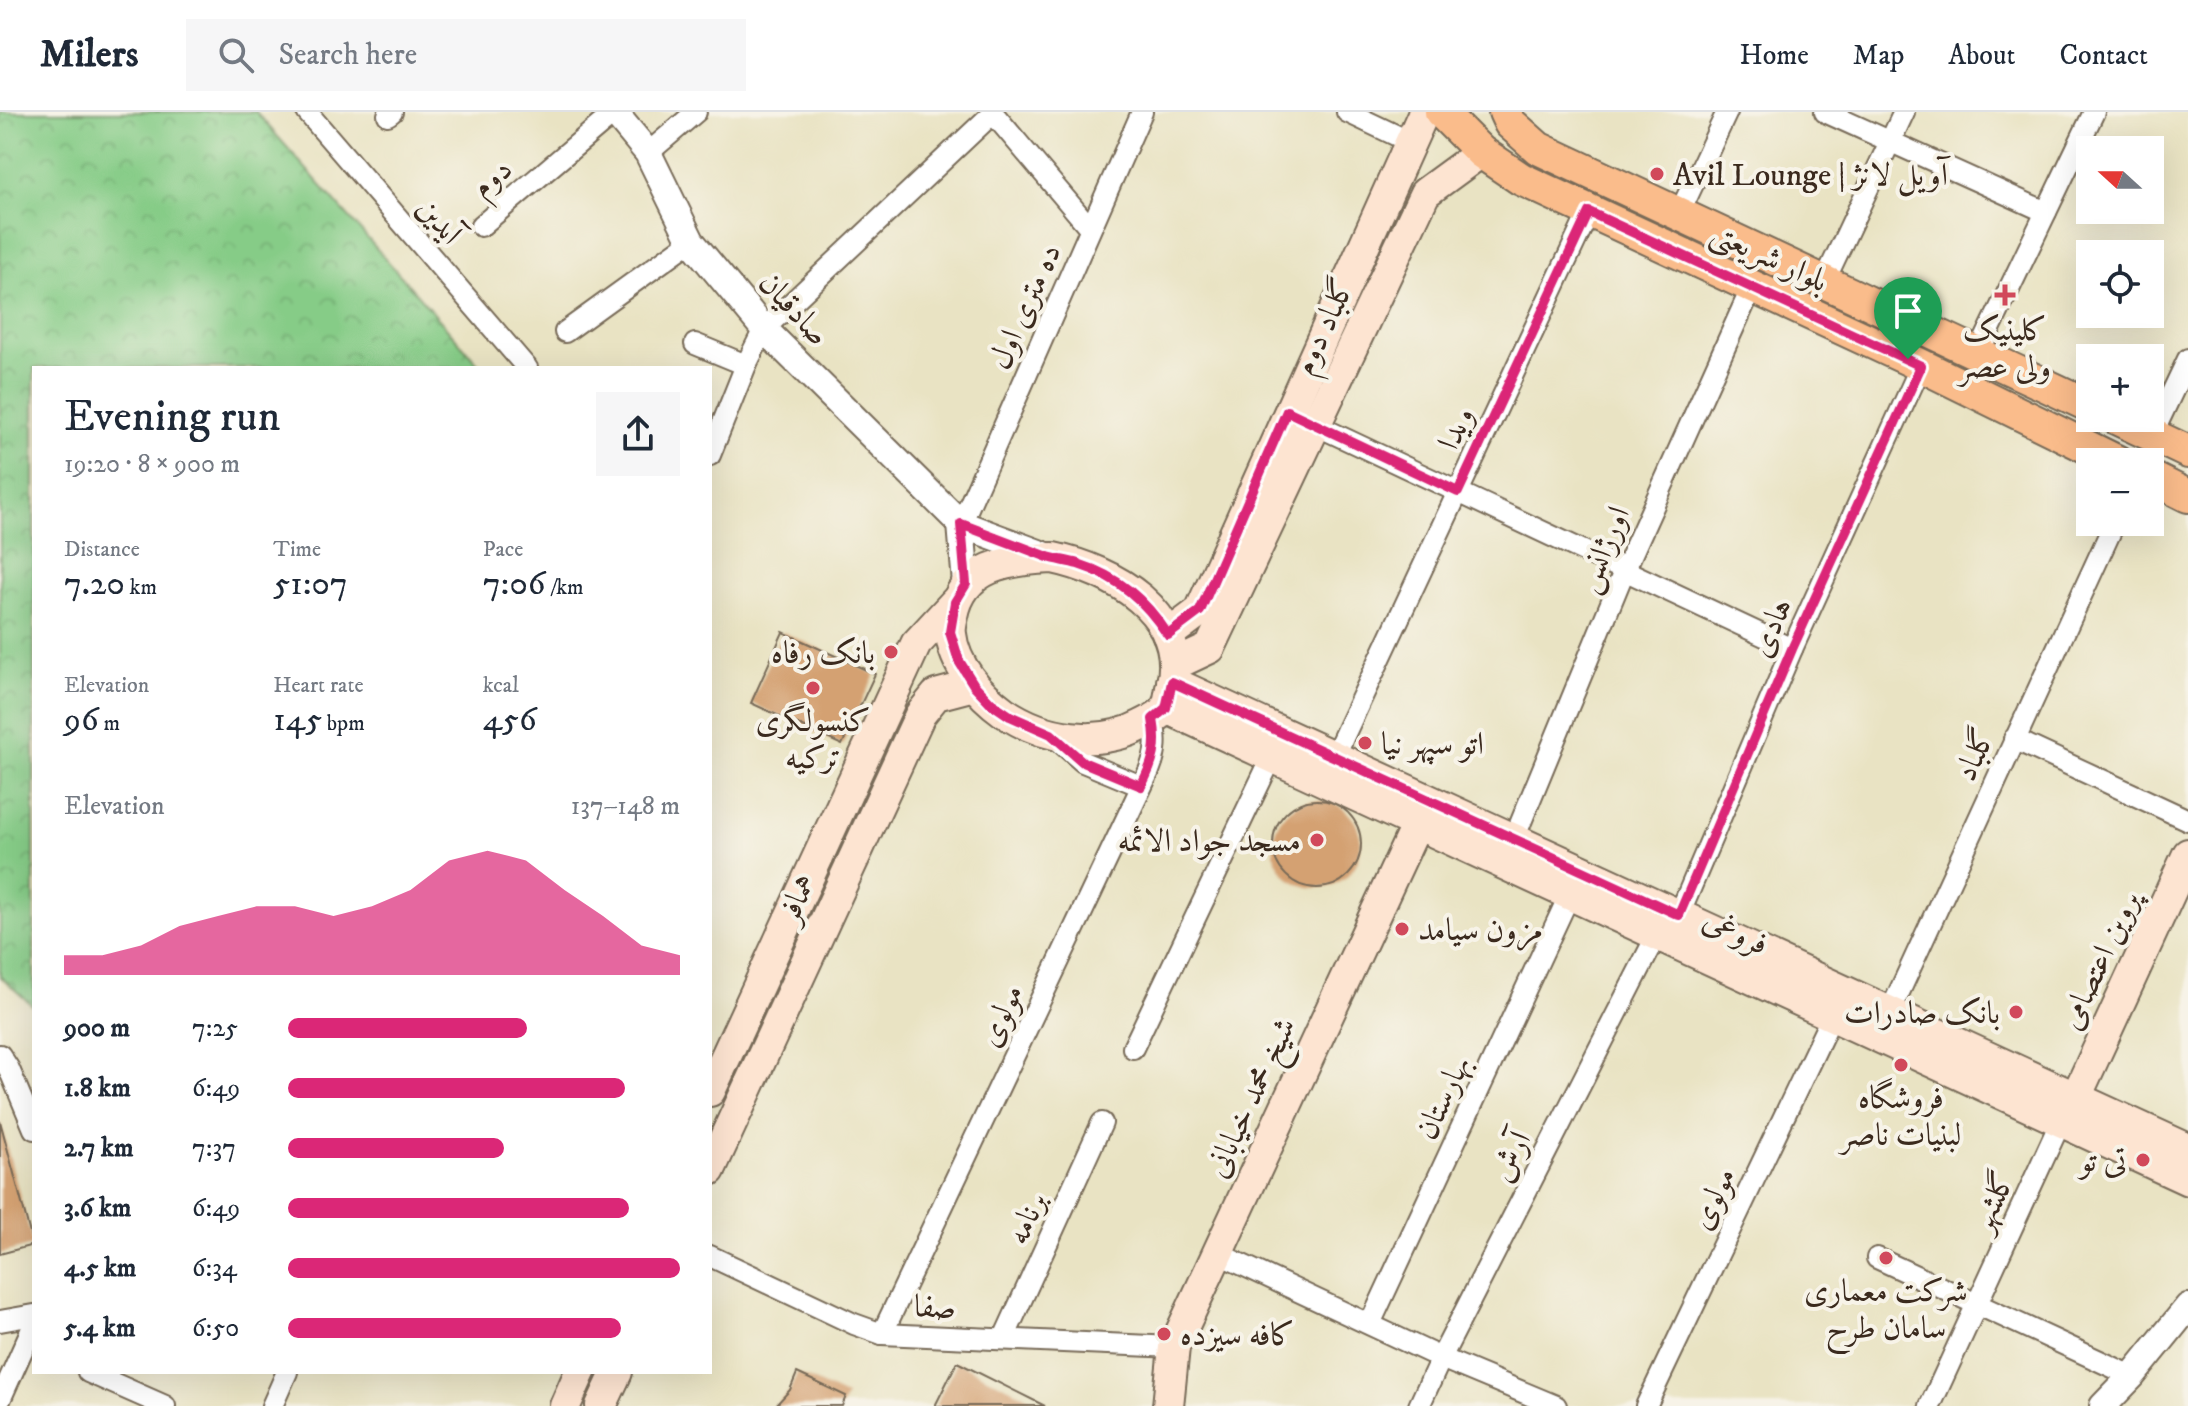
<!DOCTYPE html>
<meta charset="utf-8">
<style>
:root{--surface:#fff;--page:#f6f6f7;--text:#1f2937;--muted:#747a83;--line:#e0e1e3;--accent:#db2777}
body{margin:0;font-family:"IM FELL DW Pica",Amiri,serif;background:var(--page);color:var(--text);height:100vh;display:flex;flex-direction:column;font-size:30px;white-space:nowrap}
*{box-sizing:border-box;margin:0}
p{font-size:26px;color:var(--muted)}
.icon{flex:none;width:44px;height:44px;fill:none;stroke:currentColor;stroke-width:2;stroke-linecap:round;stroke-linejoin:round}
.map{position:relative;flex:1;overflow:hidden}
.details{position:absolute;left:32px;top:254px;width:680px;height:1008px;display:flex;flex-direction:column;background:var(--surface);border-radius:0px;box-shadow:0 8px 32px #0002}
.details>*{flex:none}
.needle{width:52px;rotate:291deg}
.tools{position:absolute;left:2076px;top:24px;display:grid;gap:16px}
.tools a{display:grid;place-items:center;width:88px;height:88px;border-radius:0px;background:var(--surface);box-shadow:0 8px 32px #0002;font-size:40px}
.pin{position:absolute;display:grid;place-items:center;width:68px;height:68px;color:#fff;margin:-82px -34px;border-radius:50% 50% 50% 0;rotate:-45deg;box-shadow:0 0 8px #0007}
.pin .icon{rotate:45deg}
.round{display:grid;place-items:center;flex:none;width:84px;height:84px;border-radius:0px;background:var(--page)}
.head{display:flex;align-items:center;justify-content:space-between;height:136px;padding:0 32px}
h1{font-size:44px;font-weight:600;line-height:60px}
.stats{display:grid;grid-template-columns:repeat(3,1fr);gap:12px;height:136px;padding:8px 32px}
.stats div{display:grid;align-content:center}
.stats b{font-size:34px;font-weight:600}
.stats small{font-size:22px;font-weight:400}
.stats p{font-size:22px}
.chart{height:224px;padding:16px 32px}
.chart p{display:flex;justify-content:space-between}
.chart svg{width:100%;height:144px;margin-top:8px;fill:var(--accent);opacity:.7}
ul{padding:0 32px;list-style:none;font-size:26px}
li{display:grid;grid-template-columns:128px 96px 1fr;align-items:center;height:60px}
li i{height:20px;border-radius:10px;background:var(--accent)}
header{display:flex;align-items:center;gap:48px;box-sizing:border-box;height:112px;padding:0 40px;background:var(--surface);border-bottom:2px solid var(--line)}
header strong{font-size:38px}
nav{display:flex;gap:44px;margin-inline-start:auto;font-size:28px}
.search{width:560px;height:72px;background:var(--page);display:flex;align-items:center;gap:20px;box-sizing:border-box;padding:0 28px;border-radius:0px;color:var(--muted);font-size:30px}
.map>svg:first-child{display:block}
.park{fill:url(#park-crowns);stroke:#607b52;stroke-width:2}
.building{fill:#d4a172}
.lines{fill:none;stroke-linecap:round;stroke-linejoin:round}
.minor-casing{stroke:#786b58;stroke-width:24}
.tertiary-casing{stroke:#786b58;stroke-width:30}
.secondary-casing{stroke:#786b58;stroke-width:34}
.primary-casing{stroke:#786b58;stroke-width:36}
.minor{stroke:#fff;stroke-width:20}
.tertiary{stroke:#fff;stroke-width:26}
.secondary{stroke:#fde4d1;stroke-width:30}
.primary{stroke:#fabc8b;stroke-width:32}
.route-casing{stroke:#fff;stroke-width:16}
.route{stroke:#db2777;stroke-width:10}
.poi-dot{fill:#d1495b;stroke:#f7f3e8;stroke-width:3}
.labels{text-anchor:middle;stroke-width:8;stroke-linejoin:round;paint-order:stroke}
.poi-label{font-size:32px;fill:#3b2a1e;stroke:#f7f3e8;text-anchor:start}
.street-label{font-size:32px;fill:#3b2a1e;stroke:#f7f3e8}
</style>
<header>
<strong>Milers</strong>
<div class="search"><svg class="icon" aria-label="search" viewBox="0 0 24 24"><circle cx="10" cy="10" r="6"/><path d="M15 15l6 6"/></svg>Search here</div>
<nav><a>Home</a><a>Map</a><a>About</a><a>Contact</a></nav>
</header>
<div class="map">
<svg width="2188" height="1294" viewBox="0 0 2188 1294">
<defs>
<pattern id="park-crowns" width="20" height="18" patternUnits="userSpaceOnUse" patternTransform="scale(2)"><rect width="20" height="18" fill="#86cc87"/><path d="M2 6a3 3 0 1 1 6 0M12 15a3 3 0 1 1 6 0" fill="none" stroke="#75af74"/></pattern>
</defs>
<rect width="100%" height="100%" fill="#f7f3e8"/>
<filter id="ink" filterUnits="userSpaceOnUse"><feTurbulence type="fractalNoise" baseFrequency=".0125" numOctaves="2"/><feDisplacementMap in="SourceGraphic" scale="16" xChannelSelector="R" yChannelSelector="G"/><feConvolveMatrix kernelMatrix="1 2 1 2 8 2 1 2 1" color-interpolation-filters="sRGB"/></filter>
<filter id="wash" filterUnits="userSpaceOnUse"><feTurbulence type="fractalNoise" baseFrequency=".006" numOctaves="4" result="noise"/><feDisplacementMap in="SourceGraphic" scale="32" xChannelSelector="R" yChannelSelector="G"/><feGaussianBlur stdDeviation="1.8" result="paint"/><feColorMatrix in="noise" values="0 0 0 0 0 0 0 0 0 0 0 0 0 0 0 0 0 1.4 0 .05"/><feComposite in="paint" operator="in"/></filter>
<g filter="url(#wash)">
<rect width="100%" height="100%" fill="#e9e3c3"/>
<polygon class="park" points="0,0 256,0 482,256 34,256 34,895 0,864"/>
<g id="blocks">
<g class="building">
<polygon points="783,520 875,562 842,633 751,591"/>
<circle cx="1317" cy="732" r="44"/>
<polygon points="0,1009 33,1133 0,1142"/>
<polygon points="957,1250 1045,1294 935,1294"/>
<polygon points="797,1261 846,1284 842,1294 775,1294 790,1278"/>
</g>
</g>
</g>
<g filter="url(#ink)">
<use href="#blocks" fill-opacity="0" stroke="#786b58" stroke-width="2"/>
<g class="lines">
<g class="minor-casing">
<g id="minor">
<polyline points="307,0 527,256"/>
<polyline points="992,0 1090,116"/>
<polyline points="1347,0 1410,30"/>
<polyline points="1825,0 2046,100"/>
<polyline points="388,3 392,0"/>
<polyline points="648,41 696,0"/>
<polyline points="1679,102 1727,0"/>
<polyline points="481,114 614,1"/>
<polyline points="1824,170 1904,0"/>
<polyline points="565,220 691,129"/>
<polyline points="695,232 746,253"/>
<polyline points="1978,242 2094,0"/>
<polyline points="1305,308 1792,537"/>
<polyline points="2152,323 2188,247"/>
<polyline points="710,343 746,253 764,217 993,1"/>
<polyline points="961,412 1142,0"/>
<polyline points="1051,622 1083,650 1141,674"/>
<polyline points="2014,627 2188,708"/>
<polyline points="1334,645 1589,100"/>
<polyline points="1514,727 1625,457 1752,175"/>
<polyline points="1679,803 1792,537 1921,254"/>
<polyline points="1890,900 2115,410"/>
<polyline points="1133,936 1272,645"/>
<polyline points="0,943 9,957 34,1017"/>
<polyline points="1217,1141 1441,1246 1556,1294"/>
<polyline points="710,1144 854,1212 882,1222 1174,1235"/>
<polyline points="1877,1146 2132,1264"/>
<polyline points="0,1209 34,1203"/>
<polyline points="1370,1212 1570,782"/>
<path d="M882 1222 1149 659C1157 640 1157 627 1153 607"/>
<polyline points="1004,1226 1102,1011"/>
<polyline points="88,1260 165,1294"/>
<polyline points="0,1288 34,1212"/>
<polyline points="272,1294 287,1260"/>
<polyline points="1419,1294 1441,1246 1657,823"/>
<polyline points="1646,1294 1832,904"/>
<polyline points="1930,1294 2061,1009"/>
</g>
</g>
<g class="tertiary-casing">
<g id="tertiary">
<polyline points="614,0 648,41 691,129 764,217 961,412 1052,446"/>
<polyline points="961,412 966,472"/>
<polyline points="2103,1294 2132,1264 2188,1195"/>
</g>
</g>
<g class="secondary-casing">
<g id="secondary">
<path d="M1053 446C1111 458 1188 500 1172 572 1170 578 1170 589 1166 595 1162 603 1150 609 1142 613 1099 636 1044 627 1004 600 979 582 954 553 951 522 950 516 952 509 953 504 962 453 1009 448 1053 446Z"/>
<polyline points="1168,523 1200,499 1424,0"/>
<polyline points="1176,552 1210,536 1425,81 1481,40"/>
<polyline points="1172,570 2188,1037"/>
<polyline points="1166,596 2188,1068"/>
<polyline points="710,979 916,532 955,490"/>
<polyline points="2076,985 2188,742"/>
<polyline points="710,1058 920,603 936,583 974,573"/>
<polyline points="565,1294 580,1260"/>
<polyline points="601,1294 617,1260"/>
<polyline points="1168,1294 1174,1235 1417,712"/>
</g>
</g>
<g class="primary-casing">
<g id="primary">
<polyline points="1441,0 1481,40 1521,67 1908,247 2118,350"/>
<polyline points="1505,0 1510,11 1538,36 2090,294"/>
<polyline points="2116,306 2188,340"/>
<polyline points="2150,365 2188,384"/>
</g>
</g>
<use href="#minor" class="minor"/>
<use href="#tertiary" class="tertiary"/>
<use href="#secondary" class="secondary"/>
<use href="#primary" class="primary"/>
</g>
</g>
<g class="lines" filter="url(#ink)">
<g class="route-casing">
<path id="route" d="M1589 100 1921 254 1792 537 1679 803 1172 570 1166 596 1153 607C1158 634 1154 650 1141 674L1083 650 1051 622 1010 604 991 591 974 573 959 549 950 520 955 490 966 472 961 412C990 423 1019 434 1048 445 1058 448 1068 449 1078 452 1119 465 1145 488 1168 523L1200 499 1287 299 1458 380Z"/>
</g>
<use href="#route" class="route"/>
</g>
<g class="poi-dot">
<circle cx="1657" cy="62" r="8"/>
<path d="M2001 171h8v8h8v8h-8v8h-8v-8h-8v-8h8z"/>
<circle cx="891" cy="540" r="8"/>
<circle cx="813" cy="576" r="8"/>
<circle cx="1365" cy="631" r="8"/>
<circle cx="1317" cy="728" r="8"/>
<circle cx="1402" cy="817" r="8"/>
<circle cx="2016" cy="900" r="8"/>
<circle cx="1901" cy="953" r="8"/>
<circle cx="2143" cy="1048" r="8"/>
<circle cx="1886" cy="1146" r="8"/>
<circle cx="1164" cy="1222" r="8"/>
</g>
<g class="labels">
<g class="poi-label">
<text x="1673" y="73">Avil Lounge | آویل لانژ</text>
<text x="2005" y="228" text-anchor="middle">کلینیک<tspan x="2005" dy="37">ولی عصر</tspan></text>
<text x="875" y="551" text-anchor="end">بانک رفاه</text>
<text x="813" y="619" text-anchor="middle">کنسولگری<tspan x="813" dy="37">ترکیه</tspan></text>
<text x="1381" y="642">اتو سپهر نیا</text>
<text x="1301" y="739" text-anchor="end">مسجد جواد الائمه</text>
<text x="1418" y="828">مزون سیامد</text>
<text x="2000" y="911" text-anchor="end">بانک صادرات</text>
<text x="1901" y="996" text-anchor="middle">فروشگاه<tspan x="1901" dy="37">لبنیات ناصر</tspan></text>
<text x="2127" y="1059" text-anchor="end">تی تو</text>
<text x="1886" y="1189" text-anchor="middle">شرکت معماری<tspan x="1886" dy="37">سامان طرح</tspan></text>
<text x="1180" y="1233">کافه سیزده</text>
</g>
<g class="street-label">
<text transform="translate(491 65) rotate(-40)" y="11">دوم</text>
<text transform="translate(440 108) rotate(49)" y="11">آیدین</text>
<text transform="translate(1770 144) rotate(25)" y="11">بلوار شریعتى</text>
<text transform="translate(1024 194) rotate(-66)" y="11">ده متری اول</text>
<text transform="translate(795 196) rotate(47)" y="11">صادقیان</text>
<text transform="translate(1323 214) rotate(-65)" y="11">گلباد دوم</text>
<text transform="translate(1455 316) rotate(-65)" y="11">ویدا</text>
<text transform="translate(1602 437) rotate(-67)" y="11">اورژانس</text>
<text transform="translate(1770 515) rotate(-66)" y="11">هادی</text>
<text transform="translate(1974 642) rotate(-65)" y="11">گلباد</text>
<text transform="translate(796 786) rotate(-65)" y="11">همافر</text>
<text transform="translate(1736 819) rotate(25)" y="11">فروغى</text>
<text transform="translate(2099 848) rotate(-65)" y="11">پروین اعتصامى</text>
<text transform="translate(1000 903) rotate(-65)" y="11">مولوی</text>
<text transform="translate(1250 985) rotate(-65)" y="11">شیخ محمد خیابانی</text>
<text transform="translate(1442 985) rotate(-65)" y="11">بهارستان</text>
<text transform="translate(1510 1044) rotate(-63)" y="11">آرش</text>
<text transform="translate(1712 1086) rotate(-64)" y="11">مولوی</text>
<text transform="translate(1992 1089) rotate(-65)" y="11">گلشهر</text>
<text transform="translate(1026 1106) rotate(-65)" y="11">برنامه</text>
<text transform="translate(935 1194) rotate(2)" y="11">صفا</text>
</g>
</g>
</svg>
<div class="tools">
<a><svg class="needle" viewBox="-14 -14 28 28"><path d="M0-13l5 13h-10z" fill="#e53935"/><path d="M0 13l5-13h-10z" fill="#747a83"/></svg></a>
<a><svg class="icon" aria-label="locate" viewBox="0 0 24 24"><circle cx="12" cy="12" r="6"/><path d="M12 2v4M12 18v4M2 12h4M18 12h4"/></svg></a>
<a>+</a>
<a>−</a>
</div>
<div class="pin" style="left:1908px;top:247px;background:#1e9e55"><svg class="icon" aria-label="arrive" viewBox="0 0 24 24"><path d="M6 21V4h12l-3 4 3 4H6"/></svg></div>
<section class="details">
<div class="head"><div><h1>Evening run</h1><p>19:20 · 8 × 900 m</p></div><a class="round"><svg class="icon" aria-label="share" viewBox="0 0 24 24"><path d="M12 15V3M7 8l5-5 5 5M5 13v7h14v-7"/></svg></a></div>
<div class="stats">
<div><p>Distance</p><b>7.20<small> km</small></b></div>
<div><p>Time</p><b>51:07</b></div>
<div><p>Pace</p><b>7:06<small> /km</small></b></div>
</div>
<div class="stats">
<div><p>Elevation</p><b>96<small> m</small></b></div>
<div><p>Heart rate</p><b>145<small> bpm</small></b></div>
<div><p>kcal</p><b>456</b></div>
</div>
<div class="chart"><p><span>Elevation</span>137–148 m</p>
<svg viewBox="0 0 160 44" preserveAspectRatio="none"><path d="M0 44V38L10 38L20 35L30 29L40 26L50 23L60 23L70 26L80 23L90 18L100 9L110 6L120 9L130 18L140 26L150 35L160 38V44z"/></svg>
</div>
<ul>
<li><b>900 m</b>7:25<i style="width:61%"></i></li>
<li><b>1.8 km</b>6:49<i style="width:86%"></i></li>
<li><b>2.7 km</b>7:37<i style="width:55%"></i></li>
<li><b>3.6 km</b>6:49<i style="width:87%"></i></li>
<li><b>4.5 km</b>6:34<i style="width:100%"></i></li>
<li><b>5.4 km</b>6:50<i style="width:85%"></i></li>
</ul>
</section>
</div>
